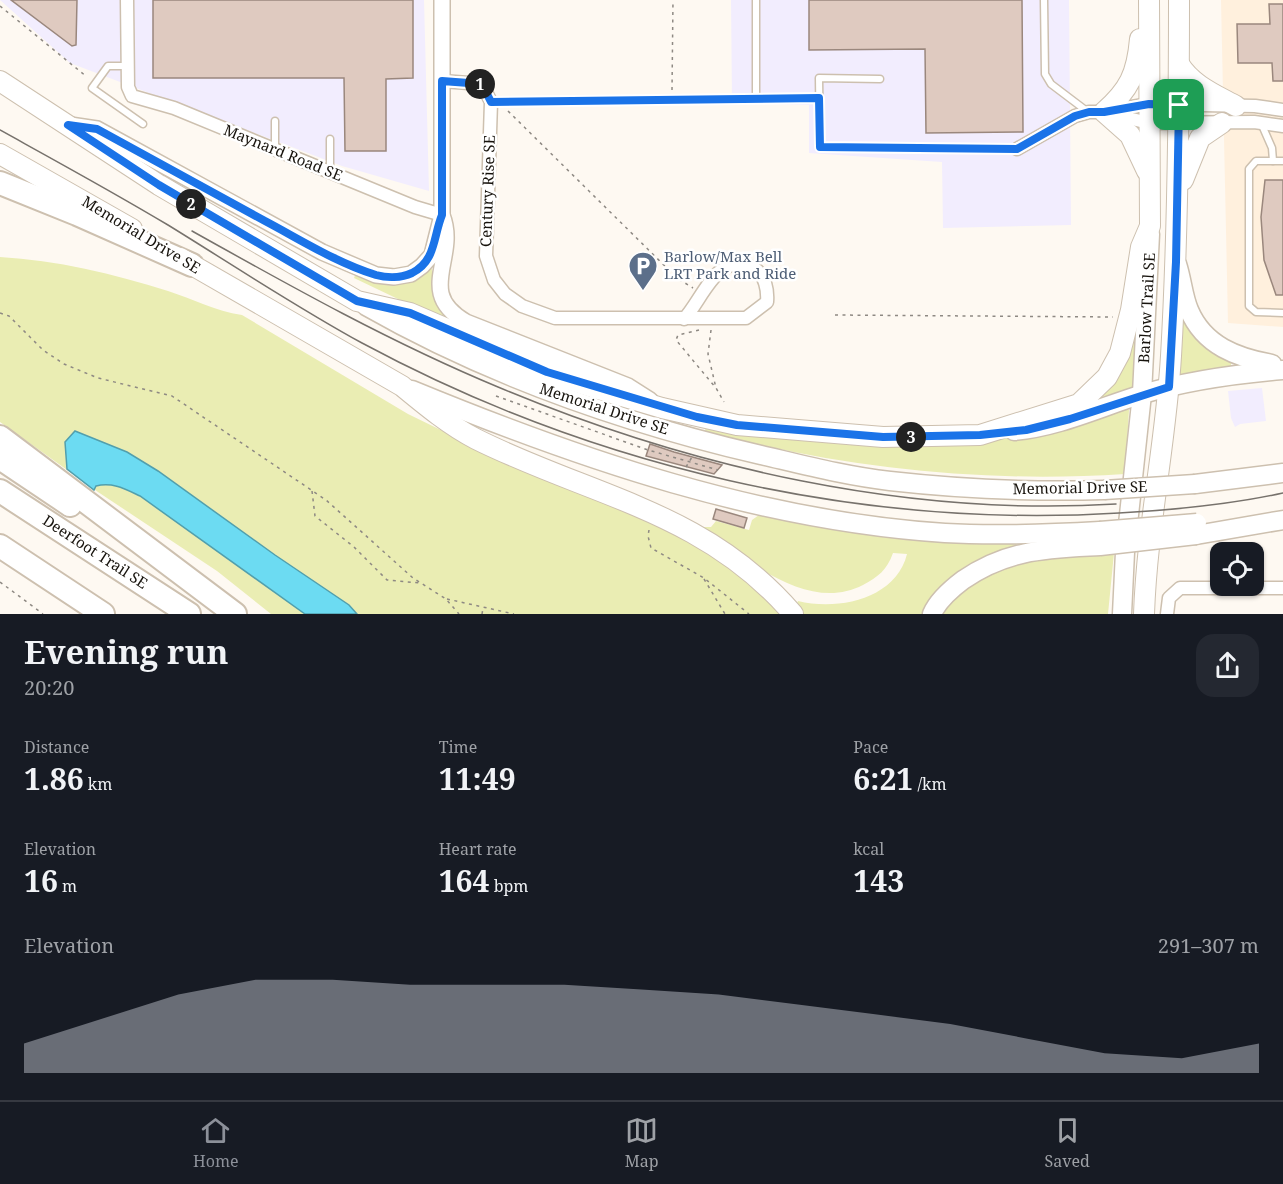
<!DOCTYPE html>
<meta charset="utf-8">
<style>
:root{--surface:#171b24;--page:#242831;--text:#f1f3f6;--muted:#9ea1a6;--line:#363941;--accent:#8c9099}
body{margin:0;font-family:"Noto Serif",serif;background:var(--page);color:var(--text);height:100vh;display:flex;flex-direction:column;font-size:22px;white-space:nowrap}
*{box-sizing:border-box;margin:0}
p{font-size:20px;color:var(--muted)}
.icon{flex:none;width:33px;height:33px;fill:none;stroke:currentColor;stroke-width:2;stroke-linecap:round;stroke-linejoin:round}
.map{position:relative;height:614px;overflow:hidden}
.drawer{display:flex;flex-direction:column;background:var(--surface);flex:1}
.drawer>*{flex:none}
.tools{position:absolute;left:1210px;top:542px;display:grid;gap:12px}
.tools a{display:grid;place-items:center;width:54px;height:54px;border-radius:12px;background:var(--surface);box-shadow:0 2px 4px #0004;font-size:30px}
.pin{position:absolute;display:grid;place-items:center;width:51px;height:51px;color:#fff;margin:-26px;border-radius:12px;box-shadow:0 3px 9px #0006}
.km{position:absolute;width:30px;height:30px;margin:-15px;border-radius:50%;background:#222;color:#fff;font-size:16px;line-height:30px;text-align:center}
.round{display:grid;place-items:center;flex:none;width:63px;height:63px;border-radius:18px;background:var(--page)}
.head{display:flex;align-items:center;justify-content:space-between;height:102px;padding:0 24px}
h1{font-size:33px;font-weight:700;line-height:45px}
.stats{display:grid;grid-template-columns:repeat(3,1fr);gap:9px;height:102px;padding:6px 24px}
.stats div{display:grid;align-content:center}
.stats b{font-size:30px;font-weight:700}
.stats small{font-size:16px;font-weight:400}
.stats p{font-size:16px}
.chart{height:168px;padding:12px 24px}
.chart p{display:flex;justify-content:space-between}
.chart svg{width:100%;height:108px;margin-top:6px;fill:var(--accent);opacity:.7}
.dock{display:flex;justify-content:space-around;align-items:center;height:84px;border-top:2px solid var(--line);background:var(--surface);font-size:16px;color:var(--muted)}
.dock a{display:grid;justify-items:center;gap:3px}
.dock .selected{color:var(--accent)}
.map>svg:first-child{display:block}
.built{fill:#fff0dd}
.industrial{fill:#f2edfe}
.green{fill:#eaedb3}
.water{fill:#6cdbf2;stroke:#529fad;stroke-width:1.5}
.building{fill:#dfcac0;stroke:#9a877d;stroke-width:1.5}
.lines{fill:none;stroke-linecap:round;stroke-linejoin:round}
.service-casing{stroke:#cdc0af;stroke-width:9}
.minor-casing{stroke:#cdc0af;stroke-width:15}
.tertiary-casing{stroke:#cdc0af;stroke-width:18}
.secondary-casing{stroke:#cdc0af;stroke-width:21}
.primary-casing{stroke:#cdc0af;stroke-width:22}
.motorway-casing{stroke:#cdc0af;stroke-width:26}
.path{stroke:#8e8983;stroke-width:1.5;stroke-dasharray:3 4.5;stroke-linecap:butt}
.service{stroke:#fff;stroke-width:6}
.minor{stroke:#fff;stroke-width:12}
.tertiary{stroke:#fff;stroke-width:15}
.secondary{stroke:#fff;stroke-width:18}
.primary{stroke:#fff;stroke-width:20}
.motorway{stroke:#fff;stroke-width:22}
.tram{stroke:#77726c;stroke-width:1.5}
.secondary-bridge-casing{stroke:#cdc0af;stroke-width:21;stroke-linecap:butt}
.secondary-bridge{stroke:#fff;stroke-width:18}
.route-casing{stroke:#fff;stroke-width:12}
.route{stroke:#1a73e8;stroke-width:8}
.labels{text-anchor:middle;stroke-width:5;stroke-linejoin:round;paint-order:stroke}
.street-label{font-size:15px;fill:#17130d;stroke:#fff}
.service-label{font-size:15px;fill:#4e5e75;stroke:#fff;text-anchor:start}
</style>
<div class="map">
<svg width="1283" height="614" viewBox="0 0 1283 614">
<rect width="100%" height="100%" fill="#fef9f2"/>
<polygon class="built" points="1221,0 1283,0 1283,327 1228,323"/>
<g class="industrial">
<polygon points="0,0 424,0 429,191 342,166 70,63"/>
<polygon points="731,0 1069,0 1071,225 943,228 942,162 809,153 809,105 732,103"/>
<polygon points="1262,388 1266,421 1240,424 1235,427 1231,418 1228,391"/>
</g>
<g class="green">
<path d="M0 257C56 260 114 274 168 291 193 299 215 311 242 315L408 414 537 477 567 482 696 543 762 593 781 614H271L217 571 98 492 0 422Z"/>
<polygon points="428,267 432,269 432,292 446,317 444,321 354,278 356,273"/>
<polygon points="1185,317 1231,361 1231,366 1179,376 1180,318"/>
<polygon points="1133,335 1138,335 1135,389 1104,402 1101,397 1108,389"/>
<path d="M1117 410H1129L1125 474C984 483 843 469 705 431L706 426 957 444 1023 436Z"/>
<path d="M759 515 881 536 939 542 1016 543 1017 548 924 614H802L796 606 798 601C838 611 896 599 907 554L893 553C887 570 878 577 863 585 807 614 744 557 699 527H711L716 521 749 530 752 520Z"/>
<path d="M1114 553 1108 614H939C993 554 1039 556 1114 553Z"/>
</g>
<path class="water" d="M75 431 127 452 158 471 275 555 349 605 357 614H305L140 496C125 489 113 482 96 486L94 490 67 469 65 442Z"/>
<g class="building">
<polygon points="11,0 77,0 76,45 72,46"/>
<polygon points="153,0 413,0 413,78 386,79 386,151 345,151 344,78 153,78"/>
<polygon points="809,0 1022,0 1023,132 926,133 925,49 809,50"/>
<polygon points="1269,4 1283,4 1283,81 1273,81 1272,63 1238,63 1237,24 1270,24"/>
<polygon points="1265,180 1283,180 1283,295 1276,295 1264,260 1261,217"/>
<polygon points="650,444 674,452 722,465 714,474 646,456"/>
<polygon points="716,509 747,518 744,528 713,519"/>
</g>
<g class="lines">
<g class="service-casing">
<g id="service">
<polyline points="756,0 756,99"/>
<polyline points="1044,0 1045,74 1051,84 1088,112"/>
<polyline points="127,66 108,66 92,88 143,124"/>
<polyline points="880,79 819,78 820,147 1017,149"/>
<polyline points="491,102 819,98"/>
<polyline points="275,121 275,149"/>
<polyline points="1261,123 1272,148 1273,161"/>
<polyline points="330,139 330,172"/>
<polyline points="1283,161 1256,161 1249,169 1249,306 1256,312 1283,313"/>
</g>
</g>
<g class="minor-casing">
<g id="minor">
<polyline points="127,0 128,87 132,96 174,108 415,207 442,215"/>
<path d="M442 81 482 84 491 102 486 256 494 280 505 294 522 306 555 318H746L767 302C768 290 765 275 755 269 718 248 703 299 684 319"/>
<polyline points="1111,114 1149,123 1254,122 1283,126"/>
<polyline points="1017,149 1075,116 1089,112 1104,112 1149,104 1255,106 1283,110"/>
<polyline points="1167,614 1169,598 1180,588 1283,588"/>
</g>
</g>
<g class="tertiary-casing">
<g id="tertiary">
<path d="M442 0V215C459 258 414 292 466 322L628 386 650 400"/>
<polyline points="70,125 97,129 322,252 376,275 394,277 411,274 422,266 432,255 442,215"/>
</g>
</g>
<g class="secondary-casing">
<g id="secondary">
<path d="M1177 264C1182 279 1183 296 1189 310 1204 346 1238 358 1272 364"/>
<path d="M366 306C489 376 623 423 761 455 804 465 846 476 890 481 961 489 1032 492 1104 490"/>
<path d="M412 390C582 460 760 521 945 533 997 536 1048 534 1100 531"/>
<path d="M1014 431C1059 427 1100 407 1143 394 1189 380 1235 374 1283 370"/>
<polyline points="1195,484 1283,473"/>
<polyline points="1196,535 1283,520"/>
<path d="M932 614C938 600 951 589 963 580 1008 549 1047 549 1100 546"/>
<polyline points="1122,614 1125,552 1142,394 1150,234"/>
</g>
</g>
<g class="primary-casing">
<g id="primary">
<path d="M1140 39C1137 74 1129 90 1104 112L1130 135 1147 171"/>
<path d="M1179 64C1192 85 1214 94 1236 106"/>
<polyline points="0,81 159,185 357,301 410,313 547,372 595,388 662,408 737,425 883,437 980,435 1079,404 1107,377 1120,353 1131,310 1141,247 1150,226 1149,0"/>
<polyline points="0,154 132,229"/>
<polyline points="1183,180 1200,138 1222,123"/>
<path d="M180 258 402 386C425 405 449 425 476 439 590 496 705 511 793 614"/>
<path d="M1144 614C1147 527 1166 442 1171 356 1178 237 1179 119 1179 0"/>
</g>
</g>
<g class="motorway-casing">
<g id="motorway">
<polyline points="0,183 77,214 192,265"/>
<polyline points="0,437 235,614"/>
<polyline points="0,458 70,505"/>
<polyline points="0,491 189,614"/>
<polyline points="0,546 103,614"/>
</g>
</g>
<g class="path">
<polyline points="0,6 87,77"/>
<polyline points="672,90 673,0"/>
<polyline points="508,111 677,278 693,288"/>
<polyline points="0,313 9,316 43,350 64,364 98,378 172,396 326,500 413,578 446,599 459,614"/>
<polyline points="835,315 1113,317"/>
<polyline points="699,330 678,335 676,340 716,388 724,402"/>
<polyline points="711,330 708,354 716,388"/>
<polyline points="496,396 648,450 718,470"/>
<polyline points="686,467 692,457"/>
<polyline points="312,491 315,516 354,547 387,580 420,583"/>
<polyline points="649,530 648,536 651,548 704,578 749,614"/>
<polyline points="704,579 725,614"/>
<polyline points="0,582 43,614"/>
<polyline points="447,599 514,614"/>
<polyline points="482,614 483,608"/>
</g>
<use href="#service" class="service"/>
<use href="#minor" class="minor"/>
<use href="#tertiary" class="tertiary"/>
<use href="#secondary" class="secondary"/>
<use href="#primary" class="primary"/>
<use href="#motorway" class="motorway"/>
<g class="tram">
<path d="M0 130C56 161 113 192 168 225 233 265 296 307 362 343 593 467 857 529 1119 513 1173 510 1229 505 1283 493"/>
<path d="M192 231C292 287 392 343 498 387 691 468 907 517 1116 504"/>
</g>
<g class="secondary-bridge-casing">
<g id="secondary-bridge">
<polyline points="1104,490 1195,484"/>
<polyline points="1100,531 1197,523"/>
<polyline points="1100,546 1196,535"/>
</g>
</g>
<use href="#secondary-bridge" class="secondary-bridge"/>
</g>
<g class="lines">
<g class="route-casing">
<path id="route" d="M442 81 482 84 491 102 819 98 820 147 1017 149 1075 116 1089 112H1104L1149 104 1179 105 1176 262 1169 387 1070 419 1026 430 980 435 883 437 737 425 697 417 547 372 410 313 357 301 159 185 68 125 97 129C153 160 209 190 265 221 301 240 337 263 376 275 387 278 401 278 412 273 436 261 433 237 442 215Z"/>
</g>
<use href="#route" class="route"/>
</g>
<defs>
<g id="parking-pin" transform="scale(1.5)"><path d="M0 17L-7.5 6A9.5 9.5 0 1 1 7.5 6Z" fill="#5c6f8a" stroke="#fff"/><path d="M-3.5-5.5H1a3.5 3.5 0 0 1 0 7H-1V5.5H-3.5ZM-1-3.4V-.6H.8a1.4 1.4 0 0 0 0-2.8Z" fill="#fff"/></g>
</defs>
<g fill-rule="evenodd">
<use href="#parking-pin" x="643" y="266"/>
</g>
<g class="labels">
<g class="street-label">
<text transform="translate(283 153) rotate(22)" y="5">Maynard Road SE</text>
<text transform="translate(488 191) rotate(-88)" y="5">Century Rise SE</text>
<text transform="translate(141 235) rotate(31)" y="5">Memorial Drive SE</text>
<text transform="translate(1147 308) rotate(-87)" y="5">Barlow Trail SE</text>
<text transform="translate(604 409) rotate(18)" y="5">Memorial Drive SE</text>
<text transform="translate(1080 488) rotate(-1)" y="5">Memorial Drive SE</text>
<text transform="translate(95 552) rotate(33)" y="5">Deerfoot Trail SE</text>
</g>
<g class="service-label">
<text x="664" y="262">Barlow/Max Bell<tspan x="664" dy="17">LRT Park and Ride</tspan></text>
</g>
</g>
</svg>
<div class="tools">
<a><svg class="icon" aria-label="locate" viewBox="0 0 24 24"><circle cx="12" cy="12" r="6"/><path d="M12 2v4M12 18v4M2 12h4M18 12h4"/></svg></a>
</div>
<div class="pin" style="left:1179px;top:105px;background:#1e9e55"><svg class="icon" aria-label="arrive" viewBox="0 0 24 24"><path d="M6 21V4h12l-3 4 3 4H6"/></svg></div>
<b class="km" style="left:480px;top:84px">1</b>
<b class="km" style="left:191px;top:204px">2</b>
<b class="km" style="left:911px;top:437px">3</b>
</div>
<section class="drawer">
<div class="head"><div><h1>Evening run</h1><p>20:20</p></div><a class="round"><svg class="icon" aria-label="share" viewBox="0 0 24 24"><path d="M12 15V3M7 8l5-5 5 5M5 13v7h14v-7"/></svg></a></div>
<div class="stats">
<div><p>Distance</p><b>1.86<small> km</small></b></div>
<div><p>Time</p><b>11:49</b></div>
<div><p>Pace</p><b>6:21<small> /km</small></b></div>
</div>
<div class="stats">
<div><p>Elevation</p><b>16<small> m</small></b></div>
<div><p>Heart rate</p><b>164<small> bpm</small></b></div>
<div><p>kcal</p><b>143</b></div>
</div>
<div class="chart"><p><span>Elevation</span>291–307 m</p>
<svg viewBox="0 0 160 44" preserveAspectRatio="none"><path d="M0 44V32L10 22L20 12L30 6L40 6L50 8L60 8L70 8L80 10L90 12L100 16L110 20L120 24L130 30L140 36L150 38L160 32V44z"/></svg>
</div>
</section>
<nav class="dock">
<a class="selected"><svg class="icon" aria-label="home" viewBox="0 0 24 24"><path d="M3 11l9-7 9 7M6 9v11h12V9"/></svg>Home</a>
<a><svg class="icon" aria-label="map" viewBox="0 0 24 24"><path d="M3 6l6-2 6 2 6-2v14l-6 2-6-2-6 2zM9 4v14M15 6v14"/></svg>Map</a>
<a><svg class="icon" aria-label="saved" viewBox="0 0 24 24"><path d="M7 4h10v16l-5-4-5 4z"/></svg>Saved</a>
</nav>
